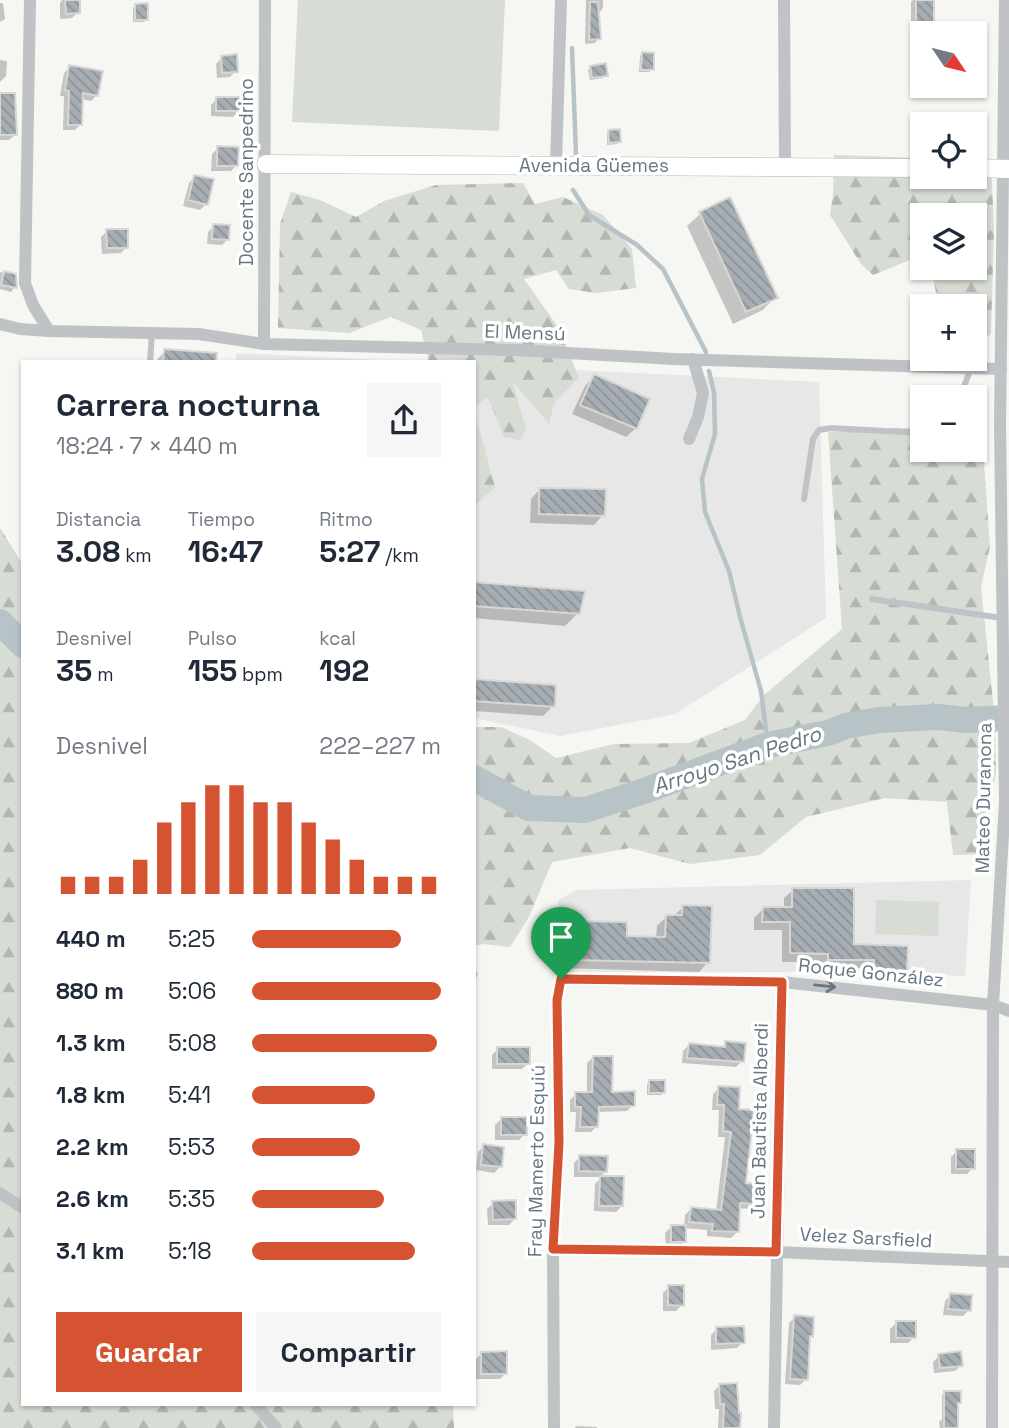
<!DOCTYPE html>
<html lang="es">
<meta charset="utf-8">
<style>
:root{--surface:#fff;--page:#f6f6f7;--text:#1f2937;--muted:#747a83;--accent:#d65332}
body{margin:0;font-family:"Space Grotesk",sans-serif;background:var(--page);color:var(--text);height:100vh;display:flex;flex-direction:column;font-size:26px;white-space:nowrap}
*{box-sizing:border-box;margin:0}
p{font-size:23px;color:var(--muted)}
.icon{flex:none;width:38px;height:38px;fill:none;stroke:currentColor;stroke-width:2;stroke-linecap:round;stroke-linejoin:round}
.map{position:relative;flex:1;overflow:hidden}
.details{position:absolute;left:21px;top:360px;width:455px;height:1046px;display:flex;flex-direction:column;background:var(--surface);border-radius:0px;box-shadow:0 2px 5px #0004}
.details>*{flex:none}
.needle{width:46px;rotate:125deg}
.buttons{position:absolute;left:910px;top:21px;display:grid;gap:14px}
.buttons a{display:grid;place-items:center;width:77px;height:77px;border-radius:0px;background:var(--surface);box-shadow:0 2px 5px #0004;font-size:35px}
.pin{position:absolute;display:grid;place-items:center;width:60px;height:60px;color:#fff;margin:-72px -30px;border-radius:50% 50% 50% 0;rotate:-45deg;box-shadow:0 0 7px #0007}
.pin .icon{rotate:45deg}
.round{display:grid;place-items:center;flex:none;width:74px;height:74px;border-radius:0px;background:var(--page)}
.summary{display:flex;align-items:center;justify-content:space-between;height:119px;padding:0 35px}
h1{font-size:32px;font-weight:800;line-height:52px}
.stats{display:grid;grid-template-columns:repeat(3,1fr);gap:10px;height:119px;padding:7px 35px}
.stats div{display:grid;align-content:center}
.stats b{font-size:30px;font-weight:800}
.stats small{font-size:19px;font-weight:400}
.stats p{font-size:19px}
.chart{height:196px;padding:14px 35px}
.chart p{display:flex;justify-content:space-between}
.chart svg{width:100%;height:126px;margin-top:7px;stroke:var(--accent);stroke-width:6}
.primary-button{display:flex;gap:14px;margin-top:auto;padding:14px 35px}
.primary-button a{flex:1;height:80px;border-radius:0px;background:var(--accent);color:#fff;font-size:28px;font-weight:800;line-height:80px;text-align:center}
.primary-button a+a{background:var(--page);color:var(--text)}
ul{padding:0 35px;list-style:none;font-size:23px}
li{display:grid;grid-template-columns:112px 84px 1fr;align-items:center;height:52px}
li i{height:18px;border-radius:9px;background:var(--accent)}
.map>svg:first-child{display:block}
.built{fill:#e6e7e6}
.forest{fill:url(#forest-firs)}
.garden{fill:#d7dcd4}
.shadow{fill:#0003}
.lines{fill:none;stroke-linecap:round;stroke-linejoin:round}
.stream{stroke:#b8c3c7;stroke-width:4.5}
.river{stroke:#b8c3c7;stroke-width:26}
.building{fill:url(#building-back-hatch);stroke:#d7d7d5;stroke-width:2}
.secondary-casing{stroke:#b2b7bb;stroke-width:19}
.lane{stroke:#bfc3c6;stroke-width:6}
.street{stroke:#bfc3c6;stroke-width:12}
.secondary{stroke:#fff;stroke-width:18}
.oneway{stroke:#677782}
.route-casing{stroke:#fff;stroke-width:14}
.route{stroke:#d65332;stroke-width:9}
.labels{text-anchor:middle;stroke-width:7;stroke-linejoin:round;paint-order:stroke}
.street-label{font-size:19px;fill:#677782;stroke:#fff}
.water-label{font-size:21px;font-style:italic;fill:#63777e;stroke:#fff}
</style>
<div class="map">
<svg width="1009" height="1428" viewBox="0 0 1009 1428">
<defs>
<pattern id="forest-firs" width="22" height="20" patternUnits="userSpaceOnUse" patternTransform="scale(1.75)"><rect width="22" height="20" fill="#d7dcd4"/><path d="M5 1l3.5 6h-7zM16 11l3.5 6h-7z" fill="#b2b7b1"/></pattern>
<pattern id="building-back-hatch" width="6" height="6" patternUnits="userSpaceOnUse" patternTransform="scale(1.75)"><rect width="6" height="6" fill="#a7aeb3"/><path d="M-1 5l2 2M0 0l6 6M5-1l2 2" fill="none" stroke="#8c9297"/></pattern>
</defs>
<rect width="100%" height="100%" fill="#f6f6f3"/>
<g class="built">
<polygon points="237,353 417,362 235,362"/>
<polygon points="474,365 819,382 826,618 675,714 560,736 474,718"/>
<polygon points="971,880 965,976 861,972 564,972 558,900 577,890"/>
</g>
<g class="forest">
<polygon points="834,155 922,158 922,177 975,177 975,159 991,160 994,229 991,334 975,346 975,306 947,306 936,293 931,268 975,268 975,215 922,215 922,255 873,275 861,264 830,215 833,195"/>
<polygon points="523,183 535,204 563,197 603,215 632,249 636,288 596,293 569,289 556,270 524,279 560,330 579,378 554,403 549,424 512,381 526,429 520,440 504,437 488,397 474,407 474,362 429,362 421,330 391,317 349,333 278,328 280,224 291,192 320,200 356,217 384,201 436,185"/>
<polygon points="474,410 495,487 474,506"/>
<polygon points="981,423 990,546 981,587 995,721 996,772 983,854 953,855 947,802 885,798 806,817 760,855 690,864 630,848 552,862 529,917 510,947 483,944 474,946 474,727 501,727 530,740 556,758 614,744 689,743 745,720 763,696 842,629 828,432 922,427 922,450 975,450 975,424"/>
<polygon points="0,528 20,560 23,569 23,1405 453,1405 454,1428 0,1428"/>
</g>
<g class="garden">
<polygon points="298,0 505,0 499,131 292,122"/>
<polygon points="876,900 939,902 938,936 875,934"/>
</g>
<g class="shadow">
<polygon points="62,0 78,0 78,12 72,18 60,19 60,3"/>
<polygon points="586,0 603,0 603,8 598,14 599,38 595,43 585,44"/>
<polygon points="913,0 933,0 932,23 926,29 911,29 911,2"/>
<polygon points="0,3 3,3 5,19 0,22"/>
<polygon points="136,5 146,19 144,22 133,22 133,8"/>
<polygon points="642,54 652,69 649,72 639,72 640,56"/>
<polygon points="222,58 236,71 230,77 217,78 216,64"/>
<polygon points="0,60 7,61 6,76 0,82"/>
<polygon points="70,67 97,95 91,101 81,99 81,124 75,130 63,130 64,96 60,96 64,73"/>
<polygon points="591,67 606,75 603,78 590,80 588,70"/>
<polygon points="0,95 15,135 9,140 0,140"/>
<polygon points="217,99 239,111 233,117 211,116 211,105"/>
<polygon points="609,132 619,142 617,144 607,145 607,134"/>
<polygon points="218,148 237,165 231,171 211,171 212,154"/>
<polygon points="195,177 206,204 200,210 183,206 189,183"/>
<polygon points="729,199 775,297 763,310 733,324 687,226 700,214"/>
<polygon points="214,226 228,239 222,245 207,244 208,232"/>
<polygon points="107,231 127,247 121,253 102,254 101,237"/>
<polygon points="0,272 15,275 15,287 11,292 0,289"/>
<polygon points="165,351 198,354 198,362 155,362"/>
<polygon points="594,377 636,428 626,437 572,414 585,386"/>
<polygon points="540,489 603,515 594,525 530,523 531,499"/>
<polygon points="474,583 578,613 565,626 474,618"/>
<polygon points="474,681 553,706 543,716 474,711"/>
<polygon points="793,890 852,946 905,972 896,981 865,979 866,968 820,968 820,962 782,962 782,930 754,930 754,918 763,909 784,909 784,898"/>
<polygon points="683,907 708,962 699,972 561,968 562,932 572,923 625,938 656,938 657,926 666,917 673,917"/>
<polygon points="474,972 478,973 474,985"/>
<polygon points="726,1043 742,1061 736,1067 682,1063 683,1051 689,1045 720,1049"/>
<polygon points="498,1049 528,1063 522,1069 492,1069 492,1055"/>
<polygon points="593,1057 611,1094 633,1105 627,1111 597,1112 597,1126 591,1132 575,1132 576,1112 570,1112 570,1100 576,1094 587,1094 587,1063"/>
<polygon points="649,1082 663,1093 661,1095 647,1095 647,1084"/>
<polygon points="719,1088 737,1110 744,1185 757,1203 751,1209 738,1208 737,1232 731,1238 707,1236 707,1230 684,1228 685,1241 679,1247 666,1247 665,1233 671,1227 684,1227 685,1215 691,1209 716,1212 725,1137 718,1137 719,1110 712,1110 713,1094"/>
<polygon points="501,1119 525,1134 519,1140 495,1140 495,1125"/>
<polygon points="484,1146 500,1167 494,1173 476,1170 478,1152"/>
<polygon points="957,1151 973,1168 967,1174 951,1174 951,1157"/>
<polygon points="580,1157 606,1171 600,1177 574,1177 574,1163"/>
<polygon points="601,1178 622,1206 616,1212 594,1211 595,1184"/>
<polygon points="493,1203 515,1219 509,1225 488,1225 487,1209"/>
<polygon points="669,1287 682,1305 676,1311 663,1311 663,1293"/>
<polygon points="951,1295 969,1310 963,1316 943,1315 945,1301"/>
<polygon points="795,1317 811,1336 808,1339 806,1379 800,1385 785,1384 789,1323"/>
<polygon points="896,1323 914,1337 908,1343 890,1343 890,1329"/>
<polygon points="717,1329 743,1342 737,1348 711,1350 711,1335"/>
<polygon points="482,1353 506,1373 500,1379 476,1379 476,1359"/>
<polygon points="939,1356 961,1365 955,1371 934,1373 933,1362"/>
<polygon points="720,1385 738,1428 718,1428 719,1409 715,1409 714,1391"/>
<polygon points="944,1393 959,1402 956,1405 957,1428 940,1428 939,1422 942,1419 942,1395"/>
<polygon points="576,1426 597,1427 597,1428 575,1428"/>
</g>
<g class="lines">
<g class="stream">
<polyline points="572,48 576,155"/>
<polyline points="573,190 589,215 637,245 663,269 706,352"/>
<polyline points="709,371 714,392 715,434 702,479 705,512 729,571 740,617 761,691 768,745"/>
</g>
<g class="river">
<polyline points="0,622 23,645"/>
<polyline points="474,778 529,808 585,810 644,791 768,745 828,733 846,726 879,720 938,717 967,720 1009,718"/>
</g>
</g>
<g class="building">
<polygon points="65,0 80,0 80,13 66,14"/>
<rect x="916" y="0" width="18" height="24"/>
<polygon points="590,2 598,2 601,39 589,40"/>
<polygon points="148,3 148,20 135,20 135,4"/>
<polygon points="642,52 654,53 654,70 641,70"/>
<polygon points="237,54 238,72 222,73 221,56"/>
<polygon points="606,63 608,76 592,78 590,66"/>
<polygon points="69,65 103,71 98,96 83,93 82,125 68,125 69,91 65,90"/>
<polygon points="0,93 15,93 17,135 0,135"/>
<rect x="216" y="97" width="25" height="14"/>
<polygon points="620,129 621,142 609,143 608,130"/>
<polygon points="217,146 239,147 238,166 217,166"/>
<polygon points="194,175 214,179 208,205 188,200"/>
<polygon points="730,197 778,298 746,312 699,212"/>
<polygon points="213,224 230,225 229,240 212,239"/>
<polygon points="106,229 128,229 128,248 107,248"/>
<polygon points="4,271 16,274 17,288 1,285"/>
<polygon points="164,349 217,353 216,362 163,362"/>
<polygon points="594,374 650,399 637,429 580,405"/>
<polygon points="539,488 606,489 605,516 539,514"/>
<polygon points="474,582 585,591 580,614 474,606"/>
<polygon points="474,679 556,685 555,707 474,701"/>
<polygon points="792,888 854,888 854,944 908,946 907,973 873,971 874,960 828,960 828,954 790,953 790,922 762,922 763,907 792,907"/>
<polygon points="682,905 712,906 710,963 570,960 571,921 627,922 627,936 665,937 666,915 682,915"/>
<polygon points="725,1041 746,1043 744,1062 687,1058 689,1043 725,1047"/>
<rect x="497" y="1047" width="33" height="17"/>
<polygon points="593,1056 613,1056 612,1092 635,1091 635,1106 599,1107 598,1127 580,1127 581,1107 575,1107 575,1092 592,1092"/>
<rect x="649" y="1080" width="16" height="13"/>
<polygon points="718,1086 740,1087 739,1109 754,1110 746,1183 760,1184 759,1204 740,1203 739,1232 712,1231 713,1224 689,1222 691,1207 721,1210 731,1132 723,1131 724,1105 717,1105"/>
<rect x="501" y="1117" width="26" height="18"/>
<polygon points="483,1144 504,1147 502,1167 481,1165"/>
<rect x="956" y="1149" width="19" height="20"/>
<polygon points="579,1155 608,1156 607,1172 579,1171"/>
<polygon points="600,1176 624,1176 623,1206 599,1206"/>
<polygon points="516,1200 516,1219 493,1220 492,1201"/>
<rect x="671" y="1225" width="15" height="17"/>
<polygon points="668,1285 684,1285 684,1306 668,1305"/>
<polygon points="950,1293 972,1295 971,1311 948,1309"/>
<polygon points="794,1315 814,1317 813,1337 810,1336 808,1380 790,1379"/>
<rect x="896" y="1321" width="20" height="17"/>
<polygon points="744,1326 745,1343 716,1344 716,1327"/>
<polygon points="507,1351 507,1374 481,1374 481,1352"/>
<polygon points="961,1351 963,1366 940,1368 938,1354"/>
<polygon points="737,1383 739,1413 741,1413 740,1428 723,1428 724,1404 720,1404 719,1384"/>
<polygon points="944,1391 961,1391 961,1403 958,1403 958,1428 944,1428"/>
</g>
<g class="lines">
<g class="secondary-casing">
<g id="secondary">
<polyline points="266,164 922,168"/>
<polyline points="975,168 1009,169"/>
</g>
</g>
<g class="lane">
<polyline points="150,362 152,333"/>
<polyline points="960,397 971,368"/>
<polyline points="804,499 813,439 819,430 831,428 922,433"/>
<polyline points="872,599 1002,618"/>
</g>
<g class="street">
<polyline points="30,0 25,283 33,305 49,331"/>
<polyline points="784,0 785,166"/>
<polyline points="556,165 561,0"/>
<polyline points="0,324 20,329 49,331 199,334 264,344 515,350 674,359 1001,369"/>
<polyline points="264,344 265,0"/>
<polyline points="689,439 698,417 703,393 693,359"/>
<polyline points="0,1193 23,1208"/>
<polyline points="553,1249 776,1252 1009,1262"/>
<polyline points="256,1405 276,1428"/>
<polyline points="554,1428 553,1249 559,1143 557,1000 561,980 782,982 993,1005 1009,1011"/>
<polyline points="774,1428 782,982"/>
<polyline points="992,1428 993,1005 1005,801 1000,425 1005,0"/>
</g>
<use href="#secondary" class="secondary"/>
</g>
<defs><path id="oneway-shaft" d="M-6 0H5M1.5-3L5.5 0L1.5 3" fill="none" stroke-width="1.6" stroke-linecap="round" stroke-linejoin="round" transform="scale(1.75)"/></defs>
<use class="oneway" href="#oneway-shaft" transform="translate(825 986) rotate(6)"/>
<g class="lines">
<g class="route-casing">
<polygon id="route" points="561,979 782,982 776,1252 553,1249 559,1143 557,1000"/>
</g>
<use href="#route" class="route"/>
</g>
<g class="labels">
<g class="street-label">
<text x="594" y="172">Avenida Güemes</text>
<text transform="translate(246 172) rotate(-90)" y="7">Docente Sanpedrino</text>
<text transform="translate(525 332) rotate(2)" y="7">El Mensú</text>
<text transform="translate(983 798) rotate(-89)" y="7">Mateo Duranona</text>
<text transform="translate(871 972) rotate(6)" y="7">Roque González</text>
<text transform="translate(759 1121) rotate(-89)" y="7">Juan Bautista Alberdi</text>
<text transform="translate(536 1161) rotate(-89)" y="7">Fray Mamerto Esquiú</text>
<text transform="translate(866 1237) rotate(3)" y="7">Velez Sarsfield</text>
</g>
<g class="water-label">
<text transform="translate(737 760) rotate(-18)" y="7">Arroyo San Pedro</text>
</g>
</g>
</svg>
<div class="buttons">
<a><svg class="needle" viewBox="-14 -14 28 28"><path d="M0-13l5 13h-10z" fill="#e53935"/><path d="M0 13l5-13h-10z" fill="#747a83"/></svg></a>
<a><svg class="icon" aria-label="locate" viewBox="0 0 24 24"><circle cx="12" cy="12" r="6"/><path d="M12 2v4M12 18v4M2 12h4M18 12h4"/></svg></a>
<a><svg class="icon" aria-label="layers" viewBox="0 0 24 24"><path d="M12 4l9 5-9 5-9-5zM3 14l9 5 9-5"/></svg></a>
<a>+</a>
<a>−</a>
</div>
<div class="pin" style="left:561px;top:979px;background:#1e9e55"><svg class="icon" aria-label="arrive" viewBox="0 0 24 24"><path d="M6 21V4h12l-3 4 3 4H6"/></svg></div>
<section class="details">
<div class="summary"><div><h1>Carrera nocturna</h1><p>18:24 · 7 × 440 m</p></div><a class="round"><svg class="icon" aria-label="share" viewBox="0 0 24 24"><path d="M12 15V3M7 8l5-5 5 5M5 13v7h14v-7"/></svg></a></div>
<div class="stats">
<div><p>Distancia</p><b>3.08<small> km</small></b></div>
<div><p>Tiempo</p><b>16:47</b></div>
<div><p>Ritmo</p><b>5:27<small> /km</small></b></div>
</div>
<div class="stats">
<div><p>Desnivel</p><b>35<small> m</small></b></div>
<div><p>Pulso</p><b>155<small> bpm</small></b></div>
<div><p>kcal</p><b>192</b></div>
</div>
<div class="chart"><p><span>Desnivel</span>222–227 m</p>
<svg viewBox="0 0 160 44" preserveAspectRatio="none"><path d="M5 44V38M15 44V38M25 44V38M35 44V32M45 44V19M55 44V12M65 44V6M75 44V6M85 44V12M95 44V12M105 44V19M115 44V25M125 44V32M135 44V38M145 44V38M155 44V38"/></svg>
</div>
<ul>
<li><b>440 m</b>5:25<i style="width:79%"></i></li>
<li><b>880 m</b>5:06<i style="width:100%"></i></li>
<li><b>1.3 km</b>5:08<i style="width:98%"></i></li>
<li><b>1.8 km</b>5:41<i style="width:65%"></i></li>
<li><b>2.2 km</b>5:53<i style="width:57%"></i></li>
<li><b>2.6 km</b>5:35<i style="width:70%"></i></li>
<li><b>3.1 km</b>5:18<i style="width:86%"></i></li>
</ul>
<div class="primary-button"><a>Guardar</a><a>Compartir</a></div>
</section>
</div>
